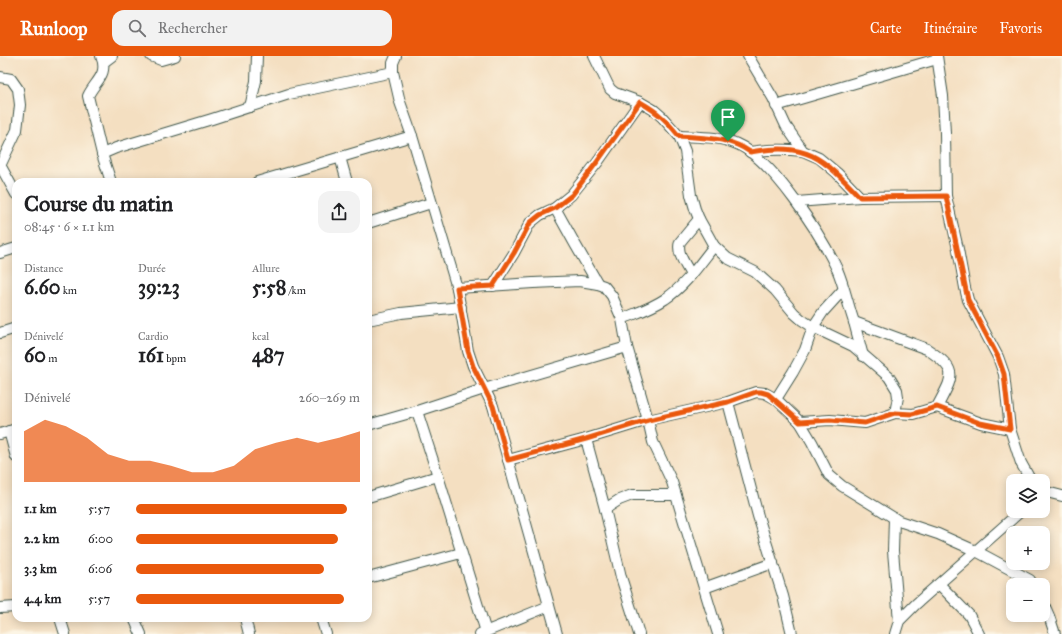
<!DOCTYPE html>
<html lang="fr">
<meta charset="utf-8">
<style>
:root{--surface:#fff;--page:#f2f2f2;--text:#202124;--muted:#757577;--accent:#ea580c}
body{margin:0;font-family:"IM FELL Great Primer",serif;background:var(--page);color:var(--text);height:100vh;display:flex;flex-direction:column;font-size:15px;white-space:nowrap}
*{box-sizing:border-box;margin:0}
p{font-size:13px;color:var(--muted)}
.icon{flex:none;width:22px;height:22px;fill:none;stroke:currentColor;stroke-width:2;stroke-linecap:round;stroke-linejoin:round}
.map{position:relative;flex:1;overflow:hidden}
.side{position:absolute;left:12px;top:122px;width:360px;height:444px;display:flex;flex-direction:column;background:var(--surface);border-radius:12px;box-shadow:0 2px 10px #0003}
.side>*{flex:none}
.buttons{position:absolute;left:1006px;top:418px;display:grid;gap:8px}
.buttons a{display:grid;place-items:center;width:44px;height:44px;border-radius:8px;background:var(--surface);box-shadow:0 2px 10px #0003;font-size:20px}
.pin{position:absolute;display:grid;place-items:center;width:34px;height:34px;color:#fff;margin:-41px -17px;border-radius:50% 50% 50% 0;rotate:-45deg;box-shadow:0 0 4px #0007}
.pin .icon{rotate:45deg}
.round{display:grid;place-items:center;flex:none;width:42px;height:42px;border-radius:12px;background:var(--page)}
.summary{display:flex;align-items:center;justify-content:space-between;height:68px;padding:0 12px}
h1{font-size:22px;font-weight:800;line-height:30px}
.metrics{display:grid;grid-template-columns:repeat(3,1fr);gap:6px;height:68px;padding:4px 12px}
.metrics div{display:grid;align-content:center}
.metrics b{font-size:20px;font-weight:800}
.metrics small{font-size:11px;font-weight:400}
.metrics p{font-size:11px}
.chart{height:112px;padding:8px 12px}
.chart p{display:flex;justify-content:space-between}
.chart svg{width:100%;height:72px;margin-top:4px;fill:var(--accent);opacity:.7}
ul{padding:0 12px;list-style:none;font-size:13px}
li{display:grid;grid-template-columns:64px 48px 1fr;align-items:center;height:30px}
li i{height:10px;border-radius:5px;background:var(--accent)}
header{display:flex;align-items:center;gap:24px;box-sizing:border-box;height:56px;padding:0 20px;background:var(--accent);color:#fff}
header strong{font-size:19px}
nav{display:flex;gap:22px;margin-inline-start:auto;font-size:14px}
.search{width:280px;height:36px;background:var(--page);display:flex;align-items:center;gap:10px;box-sizing:border-box;padding:0 14px;border-radius:12px;color:var(--muted);font-size:15px}
.map>svg:first-child{display:block}
.lines{fill:none;stroke-linecap:round;stroke-linejoin:round}
.street-casing{stroke:#3f5549;stroke-width:12}
.street{stroke:#fff;stroke-width:10}
.route-casing{stroke:#fff;stroke-width:8}
.route{stroke:#ea580c;stroke-width:5}
</style>
<header>
<strong>Runloop</strong>
<div class="search"><svg class="icon" aria-label="search" viewBox="0 0 24 24"><circle cx="10" cy="10" r="6"/><path d="M15 15l6 6"/></svg>Rechercher</div>
<nav><a>Carte</a><a>Itinéraire</a><a>Favoris</a></nav>
</header>
<div class="map">
<svg width="1062" height="578" viewBox="0 0 1062 578">
<rect width="100%" height="100%" fill="#fcf5e5"/>
<filter id="ink" filterUnits="userSpaceOnUse"><feTurbulence type="fractalNoise" baseFrequency=".025" numOctaves="2"/><feDisplacementMap in="SourceGraphic" scale="8" xChannelSelector="R" yChannelSelector="G"/><feConvolveMatrix kernelMatrix="1 2 1 2 8 2 1 2 1" color-interpolation-filters="sRGB"/></filter>
<filter id="wash" filterUnits="userSpaceOnUse"><feTurbulence type="fractalNoise" baseFrequency=".012" numOctaves="4" result="noise"/><feDisplacementMap in="SourceGraphic" scale="16" xChannelSelector="R" yChannelSelector="G"/><feGaussianBlur stdDeviation="0.9" result="paint"/><feColorMatrix in="noise" values="0 0 0 0 0 0 0 0 0 0 0 0 0 0 0 0 0 1.4 0 .05"/><feComposite in="paint" operator="in"/></filter>
<g filter="url(#wash)">
<rect width="100%" height="100%" fill="#f4dfc1"/>
</g>
<g filter="url(#ink)">
<g class="lines">
<g class="street-casing">
<g id="street">
<path d="M101 0C109 19 95 25 88 40L102 98"/>
<polyline points="151,0 161,4 175,0"/>
<polyline points="396,0 393,7 393,16 400,46 412,80 457,232 468,295 473,310 493,350 557,578"/>
<polyline points="594,0 610,33 615,37 640,46 654,54 662,61 679,80 685,95 691,139 695,153 699,163 714,190 727,202 755,216 775,234 794,257 802,264 813,271 853,290 889,321 897,334 898,341 895,357 913,358 937,351 981,367 1010,373"/>
<polyline points="748,0 773,42 786,70 803,95 819,102 837,117 860,141 946,140"/>
<polyline points="937,0 943,40 945,77 946,140 958,193 965,232 968,244 998,301 1004,318 1010,373 1021,407 1031,425"/>
<polyline points="104,6 112,0"/>
<polyline points="0,21 11,23 18,33 20,49 17,74 0,110"/>
<polyline points="776,50 937,3"/>
<polyline points="250,51 256,25 257,0"/>
<path d="M679 80C698 81 720 80 737 88 772 103 821 179 837 213 844 229 848 249 854 266"/>
<path d="M750 96C768 93 785 93 803 95"/>
<polyline points="340,101 347,126"/>
<polyline points="0,109 16,138"/>
<polyline points="111,126 102,98 116,92 212,63 289,38 393,16"/>
<polyline points="257,126 412,80"/>
<polyline points="797,146 860,141"/>
<polyline points="555,152 575,188 598,228"/>
<polyline points="368,167 431,147"/>
<polyline points="0,197 16,192"/>
<path d="M691 219C686 209 676 197 680 186L699 163"/>
<polyline points="493,230 514,197 530,167 540,159 555,152 571,139 597,107 640,46"/>
<polyline points="457,232 533,227 580,225 598,228 604,230 612,240 622,263 627,291 648,364 653,386 672,426 718,578"/>
<polyline points="843,234 823,256 813,271 805,294 793,316 776,343 800,366 812,386 829,419 842,430 899,465 938,478 976,495 1030,524 1033,529"/>
<path d="M622 263C636 257 652 252 665 243 685 230 699 209 714 190"/>
<polyline points="368,264 401,257 461,251"/>
<polyline points="0,277 16,272"/>
<path d="M863 300 854 266 927 293C960 315 953 320 937 351"/>
<polyline points="728,346 758,460 783,540 792,578"/>
<polyline points="417,355 438,420"/>
<polyline points="800,366 830,364 865,367 895,357"/>
<polyline points="368,369 417,355 484,333 627,291"/>
<polyline points="9,375 16,401"/>
<polyline points="0,378 16,373"/>
<polyline points="586,383 605,453 621,521 639,578"/>
<polyline points="508,404 586,383 648,364 728,346 756,336 765,337 776,343"/>
<polyline points="1043,435 1062,440"/>
<polyline points="368,441 438,420 486,576"/>
<polyline points="605,453 619,444 632,439 675,439"/>
<polyline points="894,462 893,495 899,565"/>
<polyline points="368,522 461,497"/>
<polyline points="939,528 969,559 979,578"/>
<polyline points="704,532 773,507"/>
<polyline points="1043,546 1049,560 1055,578"/>
<polyline points="0,552 16,551"/>
<polyline points="60,562 65,578"/>
<polyline points="134,562 141,578"/>
<polyline points="245,562 249,578"/>
<polyline points="321,562 326,578"/>
<polyline points="480,578 549,550"/>
<polyline points="895,578 899,565 916,548 1021,455"/>
</g>
</g>
<use href="#street" class="street"/>
</g>
</g>
<g class="lines" filter="url(#ink)">
<g class="route-casing">
<path id="route" d="M640 46C659 57 665 63 679 80 704 82 729 81 750 96 807 86 822 101 860 141L946 140 968 244 998 301 1004 318 1010 373 980 367 937 351 912 358 895 357 865 367 830 364 800 366 768 338 761 336H756L728 346 648 364 586 383 508 404 493 350 473 310 468 295 457 232 493 230 514 197 530 167 540 159 555 152 572 139 597 106Z"/>
</g>
<use href="#route" class="route"/>
</g>
</svg>
<div class="buttons">
<a><svg class="icon" aria-label="layers" viewBox="0 0 24 24"><path d="M12 4l9 5-9 5-9-5zM3 14l9 5 9-5"/></svg></a>
<a>+</a>
<a>−</a>
</div>
<div class="pin" style="left:728px;top:85px;background:#1e9e55"><svg class="icon" aria-label="arrive" viewBox="0 0 24 24"><path d="M6 21V4h12l-3 4 3 4H6"/></svg></div>
<section class="side">
<div class="summary"><div><h1>Course du matin</h1><p>08:45 · 6 × 1.1 km</p></div><a class="round"><svg class="icon" aria-label="share" viewBox="0 0 24 24"><path d="M12 15V3M7 8l5-5 5 5M5 13v7h14v-7"/></svg></a></div>
<div class="metrics">
<div><p>Distance</p><b>6.60<small> km</small></b></div>
<div><p>Durée</p><b>39:23</b></div>
<div><p>Allure</p><b>5:58<small> /km</small></b></div>
</div>
<div class="metrics">
<div><p>Dénivelé</p><b>60<small> m</small></b></div>
<div><p>Cardio</p><b>161<small> bpm</small></b></div>
<div><p>kcal</p><b>487</b></div>
</div>
<div class="chart"><p><span>Dénivelé</span>260–269 m</p>
<svg viewBox="0 0 160 44" preserveAspectRatio="none"><path d="M0 44V13L10 6L20 10L30 17L40 27L50 31L60 31L70 34L80 38L90 38L100 34L110 24L120 20L130 17L140 20L150 17L160 13V44z"/></svg>
</div>
<ul>
<li><b>1.1 km</b>5:57<i style="width:94%"></i></li>
<li><b>2.2 km</b>6:00<i style="width:90%"></i></li>
<li><b>3.3 km</b>6:06<i style="width:84%"></i></li>
<li><b>4.4 km</b>5:57<i style="width:93%"></i></li>
</ul>
</section>
</div>
